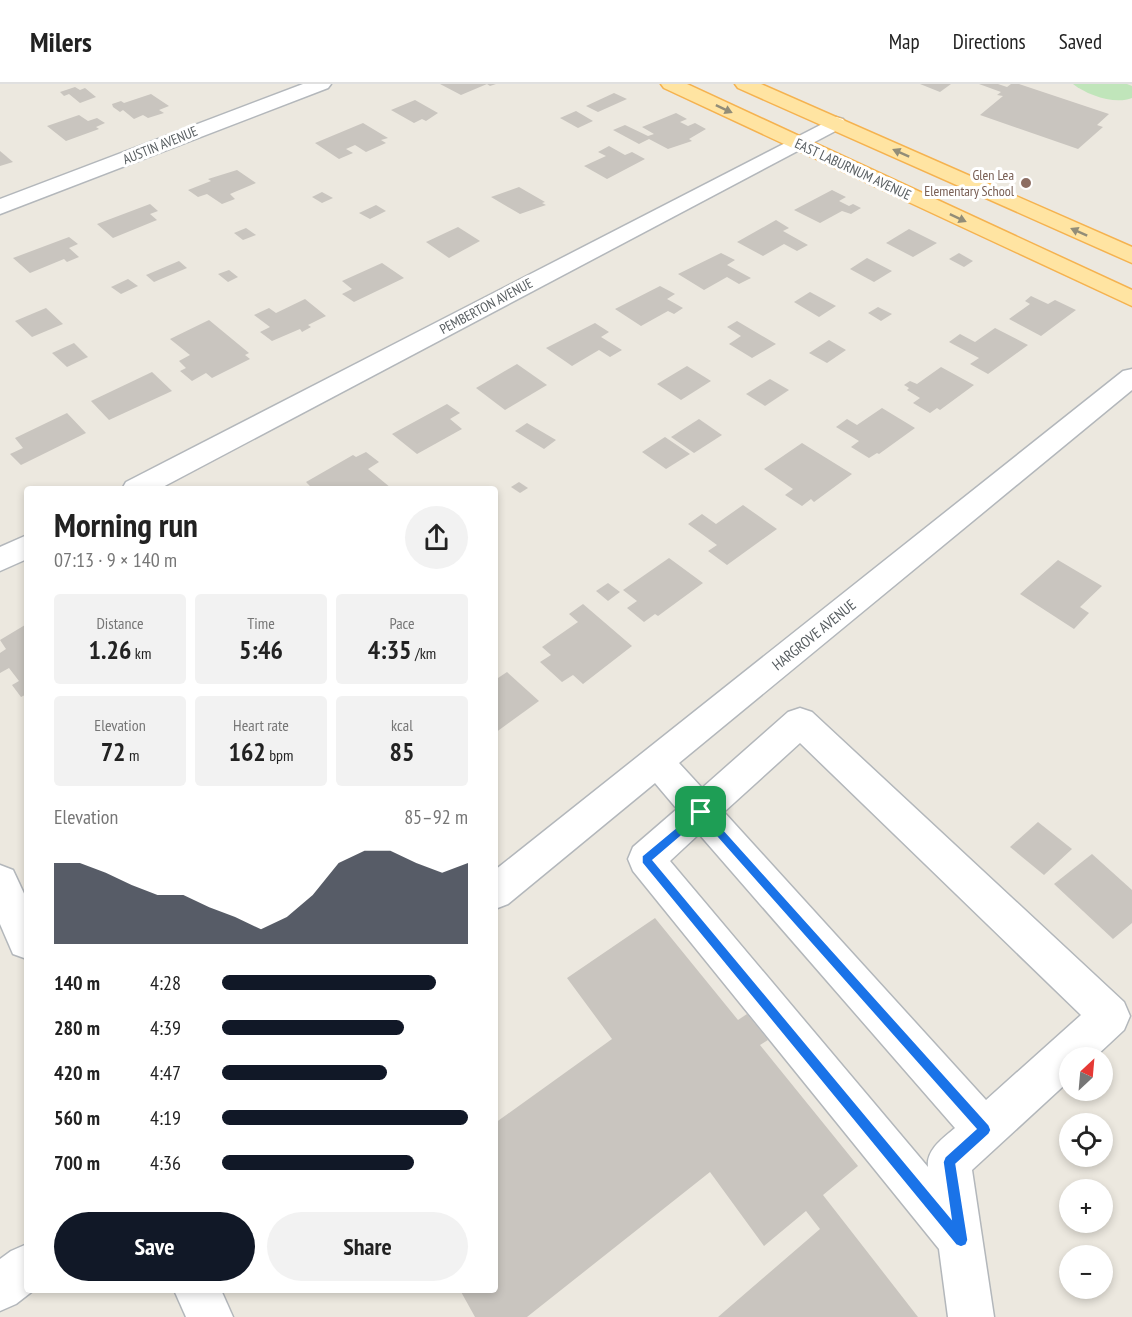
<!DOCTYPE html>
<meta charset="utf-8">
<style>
:root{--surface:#fff;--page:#f2f2f2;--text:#222;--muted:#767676;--line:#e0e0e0;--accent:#111827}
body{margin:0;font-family:"PT Sans Narrow",sans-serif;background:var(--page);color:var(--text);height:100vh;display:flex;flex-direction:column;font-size:22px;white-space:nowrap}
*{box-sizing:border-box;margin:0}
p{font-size:20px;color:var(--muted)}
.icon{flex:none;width:33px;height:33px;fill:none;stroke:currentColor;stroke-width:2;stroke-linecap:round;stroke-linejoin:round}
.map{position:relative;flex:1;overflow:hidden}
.drawer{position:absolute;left:24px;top:402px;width:474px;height:807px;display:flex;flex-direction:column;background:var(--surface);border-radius:6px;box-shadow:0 3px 9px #0003}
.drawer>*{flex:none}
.needle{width:39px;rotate:26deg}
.controls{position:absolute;left:1059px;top:963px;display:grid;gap:12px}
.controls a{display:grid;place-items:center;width:54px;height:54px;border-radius:50%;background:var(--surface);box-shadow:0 3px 9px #0003;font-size:30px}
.pin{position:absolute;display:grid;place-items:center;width:51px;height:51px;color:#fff;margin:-26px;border-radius:12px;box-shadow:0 3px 9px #0006}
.round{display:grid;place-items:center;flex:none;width:63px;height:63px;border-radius:32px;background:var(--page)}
.summary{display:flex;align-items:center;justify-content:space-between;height:102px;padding:0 30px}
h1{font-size:33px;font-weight:600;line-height:45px}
.figures{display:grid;grid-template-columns:repeat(3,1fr);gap:9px;height:102px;padding:6px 30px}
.figures div{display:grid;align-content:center;border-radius:6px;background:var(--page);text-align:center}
.figures b{font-size:26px;font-weight:600}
.figures small{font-size:16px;font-weight:400}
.figures p{font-size:16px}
.chart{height:168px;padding:12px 30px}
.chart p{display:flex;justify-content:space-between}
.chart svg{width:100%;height:108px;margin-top:6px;fill:var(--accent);opacity:.7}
.action{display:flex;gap:12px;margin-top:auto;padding:12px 30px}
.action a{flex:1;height:69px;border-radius:36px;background:var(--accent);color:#fff;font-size:24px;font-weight:600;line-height:69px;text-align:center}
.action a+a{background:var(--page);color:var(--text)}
ul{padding:0 30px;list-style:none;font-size:20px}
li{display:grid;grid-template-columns:96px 72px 1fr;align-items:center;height:45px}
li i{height:15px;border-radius:8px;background:var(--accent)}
header{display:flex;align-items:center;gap:36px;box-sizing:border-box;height:84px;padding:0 30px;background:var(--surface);border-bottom:2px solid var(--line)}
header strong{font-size:28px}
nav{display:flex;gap:33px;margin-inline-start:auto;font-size:21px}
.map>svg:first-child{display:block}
.green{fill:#c0e5ba}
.building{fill:#c9c5bf}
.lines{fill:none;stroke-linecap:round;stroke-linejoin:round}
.minor-casing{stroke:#b3b7bb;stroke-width:3}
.major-casing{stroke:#f5b24f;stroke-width:3}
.minor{fill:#fff;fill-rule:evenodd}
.major{fill:#ffe4a2;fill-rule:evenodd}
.oneway{fill:#928d78}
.route{fill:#1a73e8;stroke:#fff;stroke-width:1.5;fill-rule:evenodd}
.education-dot{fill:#8d6e63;stroke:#fff;stroke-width:2}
.labels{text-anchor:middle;stroke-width:6;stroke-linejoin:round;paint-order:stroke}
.far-street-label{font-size:14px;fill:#585e61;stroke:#fff}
.far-education-label{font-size:14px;fill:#785e54;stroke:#fff;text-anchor:end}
.street-label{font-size:15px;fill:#585e61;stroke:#fff}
</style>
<header>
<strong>Milers</strong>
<nav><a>Map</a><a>Directions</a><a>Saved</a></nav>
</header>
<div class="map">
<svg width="1132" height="1233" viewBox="0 0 1132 1233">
<rect width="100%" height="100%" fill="#ece8df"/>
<path class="green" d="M1073 0H1127L1132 2V14C1115 21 1087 11 1073 0Z"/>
<g class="building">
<polygon points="440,0 496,0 490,2 487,0 461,11"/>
<polygon points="920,0 951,0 940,8"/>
<polygon points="979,0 998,0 1007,3 1011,0 1019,0 1109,30 1097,41 1103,43 1078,65 980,31 1003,12 997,11 1001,8"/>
<polygon points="75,3 80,6 85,4 96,13 80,19 69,10 64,12 60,8"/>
<polygon points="614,9 627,15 598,28 586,22"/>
<polygon points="151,10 169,22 159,26 164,29 148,34 143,31 134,35 123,26 120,28 113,23 112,20 121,17 124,19"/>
<polygon points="415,16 438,29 426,37 422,35 414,39 391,26"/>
<polygon points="576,27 593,37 578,44 560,34"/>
<polygon points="676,29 687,35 680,38 688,42 695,39 706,45 689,55 692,57 668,65 649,55 639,60 613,46 625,41 648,52 654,50 642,43"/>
<polygon points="79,31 88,37 97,34 105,39 96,43 99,45 66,57 47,42"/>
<polygon points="363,39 388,54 381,56 386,59 366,68 355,61 346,65 353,69 339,75 315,59"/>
<polygon points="609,62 625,71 632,68 645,75 607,95 584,82 606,72 598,68"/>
<polygon points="0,67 13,78 0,82"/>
<polygon points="237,86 256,99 230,110 235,115 222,120 207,110 198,113 188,106 211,97 208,95"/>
<polygon points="519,103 545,118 542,119 546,121 520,130 491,113"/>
<polygon points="832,106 846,113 839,117 849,122 853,120 861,124 851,130 842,127 820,139 794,126"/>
<polygon points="322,108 333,114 322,119 312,113"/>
<polygon points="150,120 158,127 150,130 157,136 113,154 97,140"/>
<polygon points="376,121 386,127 370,135 359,129"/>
<polygon points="776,136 789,144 783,147 808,161 797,167 784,160 763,172 737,158"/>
<polygon points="458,143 480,157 449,174 426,158"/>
<polygon points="246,144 256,151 243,156 234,149"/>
<polygon points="909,145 937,159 913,173 886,159"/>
<polygon points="69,153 78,160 69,164 79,173 67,178 64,175 30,189 13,174"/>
<polygon points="721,169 735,176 727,181 751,194 739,200 727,193 704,206 678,190"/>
<polygon points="959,169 973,177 964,183 949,175"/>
<polygon points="867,174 892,187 874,198 850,185"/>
<polygon points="179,177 187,184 154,198 146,191"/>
<polygon points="382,179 404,194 354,218 342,210 352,205 342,197"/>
<polygon points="229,186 238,193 228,198 218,190"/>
<polygon points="128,195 138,202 121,210 111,203"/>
<polygon points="660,202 675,210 667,215 683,224 674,230 668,227 641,242 615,225"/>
<polygon points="810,208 836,222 819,233 794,218"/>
<polygon points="1031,212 1048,220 1055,216 1076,226 1041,252 1009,235 1030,220 1025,217"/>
<polygon points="305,215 326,232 308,241 311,243 302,248 300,245 272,257 260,248 270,243 254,231 269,224 276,229"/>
<polygon points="878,223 892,230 881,237 868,229"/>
<polygon points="46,224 63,240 32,253 15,237"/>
<polygon points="209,236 249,269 245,271 250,275 212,294 206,289 192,297 180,287 186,284 179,277 190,271 170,255"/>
<polygon points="737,237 776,260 752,274 729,260 741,252 727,243"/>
<polygon points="595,239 609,248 601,253 622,266 610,273 599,266 572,282 546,264"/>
<polygon points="995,244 1028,261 988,290 970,280 979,274 949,258 960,250 975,258"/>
<polygon points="829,256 846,266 827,279 809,269"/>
<polygon points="74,259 88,273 67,283 52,269"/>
<polygon points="517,280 547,301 505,326 476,304"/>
<polygon points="687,282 711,297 681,316 657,300"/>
<polygon points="941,283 974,301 940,326 937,324 930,329 913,319 920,314 907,306 909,304 904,301 910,297 917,300"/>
<polygon points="152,288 172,307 109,336 91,317"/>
<polygon points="770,295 789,306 765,322 746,310"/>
<polygon points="447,320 460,329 450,335 462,345 417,370 392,350"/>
<polygon points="882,324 915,344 879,370 877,369 869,374 851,363 859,357 836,343 847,335 857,341"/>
<polygon points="67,329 86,349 21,381 10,370 23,364 15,354"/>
<polygon points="699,335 722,351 694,369 671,353"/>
<polygon points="527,339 556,356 544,365 515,347"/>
<polygon points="665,353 690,370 666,385 642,368"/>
<polygon points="802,359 852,390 814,418 811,415 802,422 785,411 793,405 764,385"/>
<polygon points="366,368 379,378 368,385 391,404 364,405 361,402 356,405 313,405 306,398 353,371 356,373"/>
<polygon points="519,398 528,404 520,409 511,403"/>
<polygon points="743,421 777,445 727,481 708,467 717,461 688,440 702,430 716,440"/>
<polygon points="669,474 703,499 658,532 655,530 644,538 627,524 637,517 623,506"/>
<polygon points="1058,476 1102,502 1080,523 1089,529 1074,545 1020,510"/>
<polygon points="608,499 620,508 608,517 596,507"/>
<polygon points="583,520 632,562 583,600 573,591 562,598 540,578 551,571 542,563 578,538 569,530"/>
<polygon points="25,541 27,610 21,613 12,601 19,597 9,584 0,589 0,569 6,565 0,556"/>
<polygon points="507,588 539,617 495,649 495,596"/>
<polygon points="1038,738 1072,765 1044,791 1010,763"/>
<polygon points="1092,770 1132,806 1132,839 1113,855 1054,800"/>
<polygon points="655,834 738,936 747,930 768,956 760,961 858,1082 823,1111 918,1233 718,1233 820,1145 806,1127 764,1162 710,1088 527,1233 475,1233 460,1206 495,1206 495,1039 612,955 567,894"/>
</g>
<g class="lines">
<g class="minor-casing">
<g id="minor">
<polygon points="303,0 331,0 328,4 0,130 0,115"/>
<polygon points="836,33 843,35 846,39 843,43 159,405 122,405 126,398"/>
<path d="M1132 285V306L679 679 702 704 788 628 800 624 812 628 1124 918 1130 932 1124 946 1094 974H1070V996L972 1086 994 1233H948L939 1165 633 787 628 775 633 763 677 725 655 699 508 820 495 825V786L1123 287ZM800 659 1081 931 986 1016 724 728ZM699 750 955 1044C943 1054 926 1066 928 1083L670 777Z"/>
<polygon points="27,451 27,475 0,487 0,463"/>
<polygon points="0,781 13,786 27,816 27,875 13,870 0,840"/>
<polygon points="27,1160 27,1206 34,1206 16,1220 0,1227 0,1175 11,1167"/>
<polygon points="174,1206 221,1206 233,1233 186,1233"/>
</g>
</g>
<g class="major-casing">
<g id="major">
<polygon points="661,0 687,0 1132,206 1132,222 664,4"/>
<polygon points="735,0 761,0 1132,163 1132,179 738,4"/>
</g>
</g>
<use href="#minor" class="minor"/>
<use href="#major" class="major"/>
</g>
<defs><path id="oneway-solid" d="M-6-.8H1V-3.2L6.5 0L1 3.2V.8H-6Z" transform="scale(1.5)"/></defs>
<g class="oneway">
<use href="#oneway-solid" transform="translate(724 25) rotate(25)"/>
<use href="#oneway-solid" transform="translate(901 69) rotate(-156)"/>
<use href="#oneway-solid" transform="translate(958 134) rotate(25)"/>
<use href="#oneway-solid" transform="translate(1079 148) rotate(-156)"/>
</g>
<path class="route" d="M701 723 705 725 989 1041 991 1046 989 1050 956 1080 968 1156 966 1161 961 1163 956 1161 642 779V772ZM701 735 976 1045 945 1073 943 1078 951 1134 653 776Z"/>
<circle class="education-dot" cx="1026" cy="99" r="6"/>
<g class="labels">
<g class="far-street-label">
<text transform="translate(160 61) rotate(-22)" y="5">AUSTIN AVENUE</text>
<text transform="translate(853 85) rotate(25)" y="5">EAST LABURNUM AVENUE</text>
<text transform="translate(486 222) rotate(-28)" y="5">PEMBERTON AVENUE</text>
</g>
<g class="far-education-label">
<text x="1014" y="96">Glen Lea<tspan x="1014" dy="16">Elementary School</tspan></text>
</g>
<g class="street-label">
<text transform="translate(814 551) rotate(-39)" y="5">HARGROVE AVENUE</text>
</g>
</g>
</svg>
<div class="controls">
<a><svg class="needle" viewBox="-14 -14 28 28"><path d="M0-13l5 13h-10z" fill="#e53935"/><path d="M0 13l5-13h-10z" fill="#767676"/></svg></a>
<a><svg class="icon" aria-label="locate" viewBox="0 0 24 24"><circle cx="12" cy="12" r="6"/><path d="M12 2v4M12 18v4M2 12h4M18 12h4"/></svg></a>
<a>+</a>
<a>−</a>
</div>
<div class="pin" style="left:701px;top:728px;background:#1e9e55"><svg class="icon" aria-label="arrive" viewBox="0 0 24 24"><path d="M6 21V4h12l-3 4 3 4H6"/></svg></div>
<section class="drawer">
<div class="summary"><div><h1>Morning run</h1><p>07:13 · 9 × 140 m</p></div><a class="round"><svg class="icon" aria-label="share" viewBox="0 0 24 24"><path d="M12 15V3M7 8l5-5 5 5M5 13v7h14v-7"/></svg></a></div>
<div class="figures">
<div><p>Distance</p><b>1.26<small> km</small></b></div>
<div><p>Time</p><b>5:46</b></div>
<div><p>Pace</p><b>4:35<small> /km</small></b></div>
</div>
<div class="figures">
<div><p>Elevation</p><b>72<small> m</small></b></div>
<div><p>Heart rate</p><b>162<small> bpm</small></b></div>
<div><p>kcal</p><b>85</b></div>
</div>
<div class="chart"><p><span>Elevation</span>85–92 m</p>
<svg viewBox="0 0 160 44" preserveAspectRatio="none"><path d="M0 44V11L10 11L20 15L30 20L40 24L50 24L60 29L70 33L80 38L90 33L100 24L110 11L120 6L130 6L140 11L150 15L160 11V44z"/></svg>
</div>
<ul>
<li><b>140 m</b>4:28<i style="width:87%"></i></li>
<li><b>280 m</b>4:39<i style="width:74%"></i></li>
<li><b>420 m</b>4:47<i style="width:67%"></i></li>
<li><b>560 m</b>4:19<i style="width:100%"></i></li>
<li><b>700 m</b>4:36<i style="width:78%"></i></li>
</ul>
<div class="action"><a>Save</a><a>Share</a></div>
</section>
</div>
